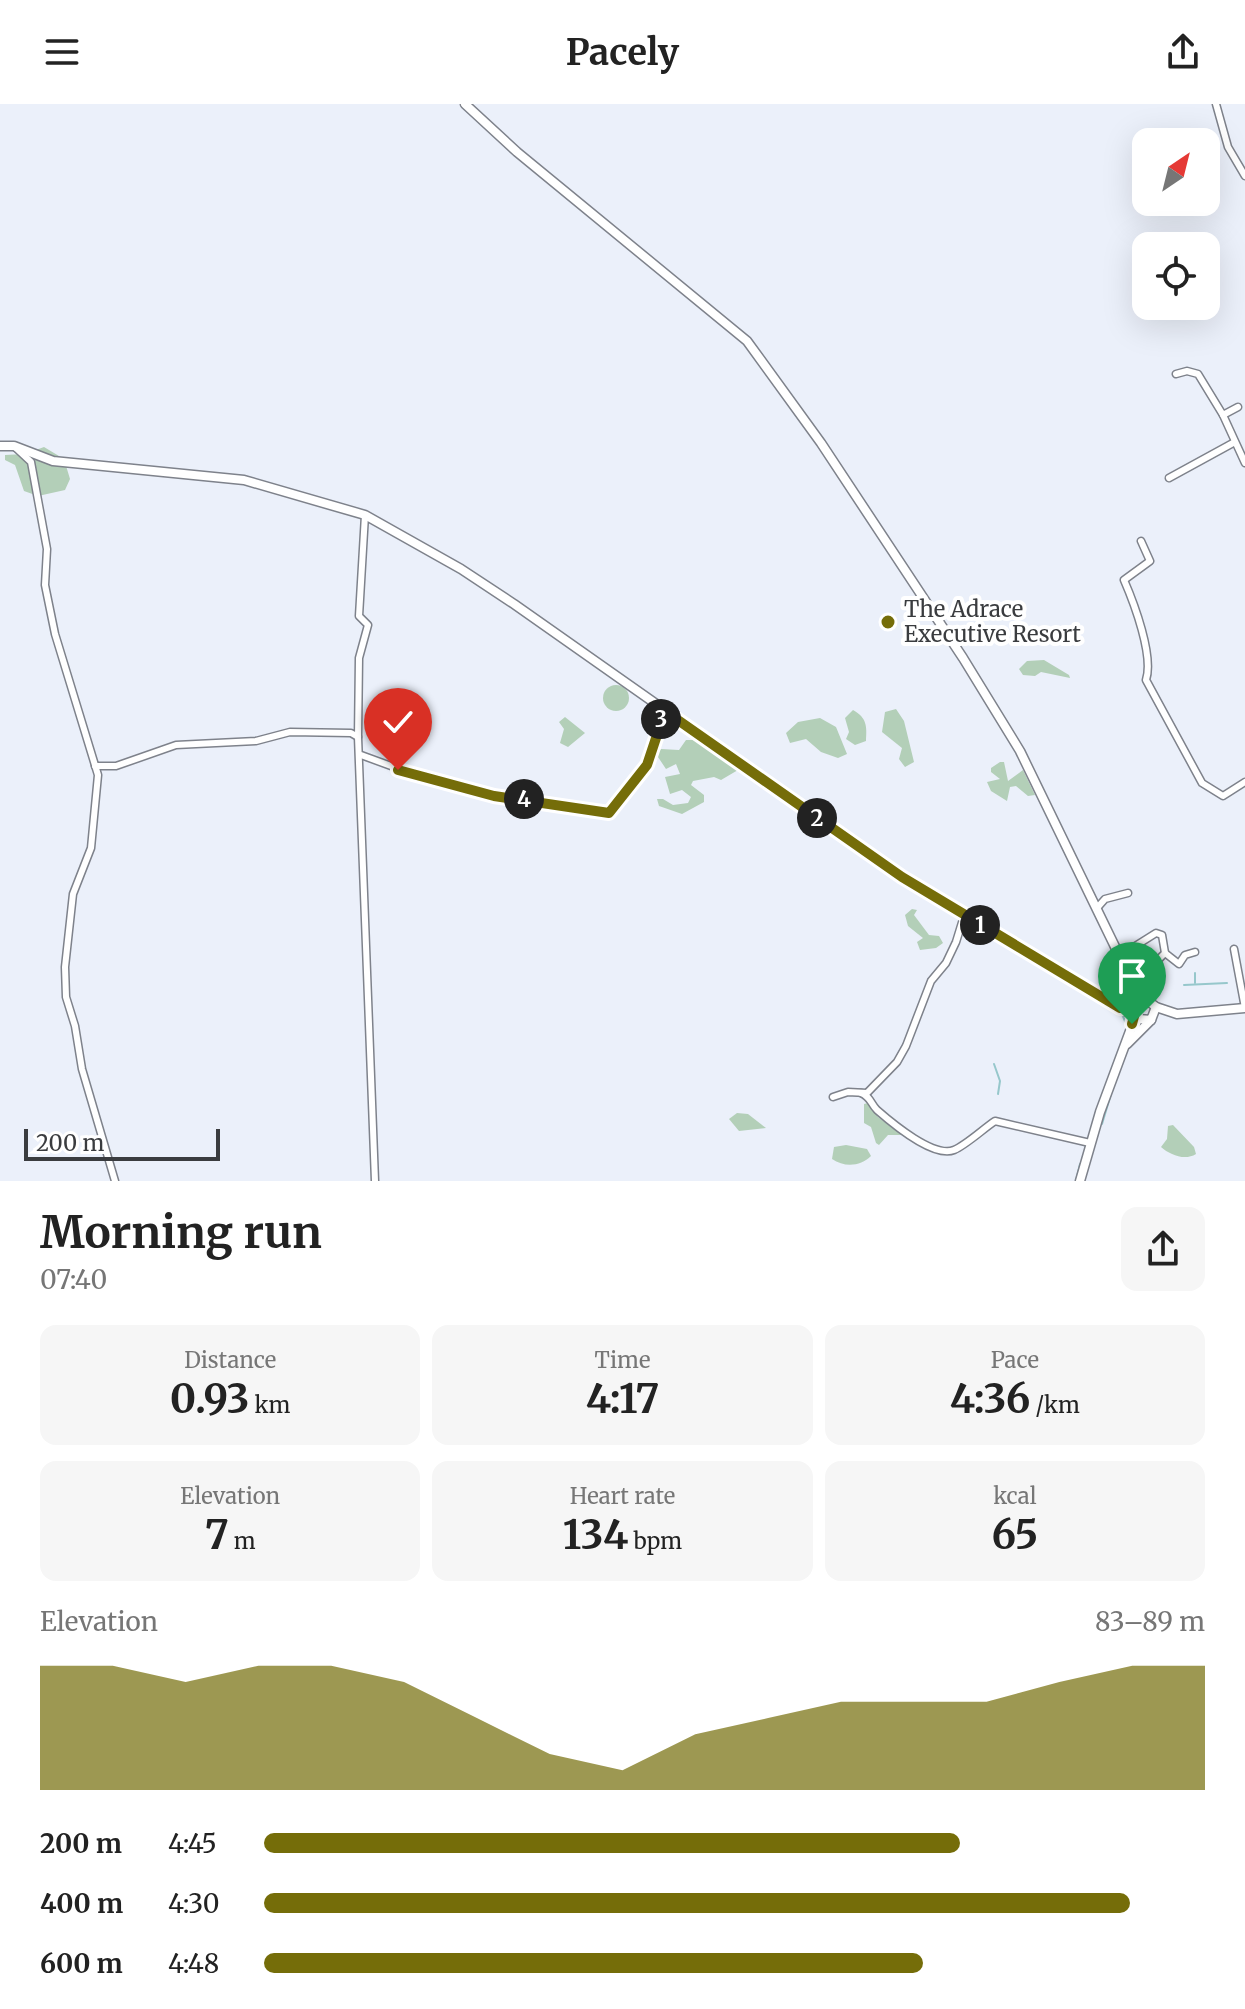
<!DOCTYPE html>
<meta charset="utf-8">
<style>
:root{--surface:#fff;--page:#f6f6f6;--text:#222;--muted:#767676;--accent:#756d09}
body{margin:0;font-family:Merriweather,serif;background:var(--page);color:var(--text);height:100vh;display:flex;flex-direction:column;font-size:30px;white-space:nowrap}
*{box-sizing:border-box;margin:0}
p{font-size:26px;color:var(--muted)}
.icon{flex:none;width:44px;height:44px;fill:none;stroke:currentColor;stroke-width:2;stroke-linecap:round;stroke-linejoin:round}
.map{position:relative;height:1077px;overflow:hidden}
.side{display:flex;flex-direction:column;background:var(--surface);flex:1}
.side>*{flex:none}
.needle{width:52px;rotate:35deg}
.fabs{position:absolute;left:1132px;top:24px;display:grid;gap:16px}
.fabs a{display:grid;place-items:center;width:88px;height:88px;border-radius:16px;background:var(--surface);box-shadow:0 8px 32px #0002;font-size:40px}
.scale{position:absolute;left:24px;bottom:20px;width:196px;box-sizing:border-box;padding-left:8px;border:4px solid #3a3c3f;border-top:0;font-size:22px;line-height:28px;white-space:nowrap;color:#3a3c3f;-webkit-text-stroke:6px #fff;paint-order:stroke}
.pin{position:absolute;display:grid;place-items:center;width:68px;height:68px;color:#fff;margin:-82px -34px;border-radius:50% 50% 50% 0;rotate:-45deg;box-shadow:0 0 8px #0007}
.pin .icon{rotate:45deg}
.km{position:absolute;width:40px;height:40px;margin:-20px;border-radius:50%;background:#222;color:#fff;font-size:22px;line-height:40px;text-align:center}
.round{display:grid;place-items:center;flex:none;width:84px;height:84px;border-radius:16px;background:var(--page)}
.headline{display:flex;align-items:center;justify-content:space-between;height:136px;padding:0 40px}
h1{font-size:44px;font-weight:700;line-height:60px}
.stats{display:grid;grid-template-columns:repeat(3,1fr);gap:12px;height:136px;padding:8px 40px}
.stats div{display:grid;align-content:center;border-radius:16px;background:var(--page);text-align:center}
.stats b{font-size:40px;font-weight:700}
.stats small{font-size:22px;font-weight:400}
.stats p{font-size:22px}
.chart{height:224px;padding:16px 40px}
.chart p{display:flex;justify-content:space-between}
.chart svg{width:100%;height:144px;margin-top:8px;fill:var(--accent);opacity:.7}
ul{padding:0 40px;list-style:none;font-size:26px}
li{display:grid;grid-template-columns:128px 96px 1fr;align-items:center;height:60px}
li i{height:20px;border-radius:10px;background:var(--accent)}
header{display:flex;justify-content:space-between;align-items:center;height:104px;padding:0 40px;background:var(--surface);font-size:36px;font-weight:700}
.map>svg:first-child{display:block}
.green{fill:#b3cfb8}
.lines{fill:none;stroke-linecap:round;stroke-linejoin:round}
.stream{stroke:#96c7cb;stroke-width:2}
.street-casing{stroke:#7e828b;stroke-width:9}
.secondary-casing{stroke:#7e828b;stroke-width:11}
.street{stroke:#fff;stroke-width:6}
.secondary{stroke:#fff;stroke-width:8}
.route-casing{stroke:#fff;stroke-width:16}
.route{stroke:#756d09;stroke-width:10}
.poi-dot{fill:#756d09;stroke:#fff;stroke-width:3}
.labels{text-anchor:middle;stroke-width:8;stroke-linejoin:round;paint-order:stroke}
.poi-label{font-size:22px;fill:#3a3c3f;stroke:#fff;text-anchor:start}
</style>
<header><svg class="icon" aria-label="menu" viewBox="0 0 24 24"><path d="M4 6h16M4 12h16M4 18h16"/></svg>Pacely<svg class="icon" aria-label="share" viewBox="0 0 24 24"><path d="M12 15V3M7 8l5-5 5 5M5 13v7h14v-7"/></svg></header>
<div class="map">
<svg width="1245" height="1077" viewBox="0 0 1245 1077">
<rect width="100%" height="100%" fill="#ebf0fa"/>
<g class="green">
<polygon points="44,343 64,355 70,375 65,386 38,392 24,387 15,361 5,356 5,351 25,350"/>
<polygon points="1044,556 1069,571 1070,574 1041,568 1035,572 1023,571 1019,565 1027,557"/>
<circle cx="616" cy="594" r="13"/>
<polygon points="896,605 904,617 914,658 905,663 899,655 902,644 882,628 885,608"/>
<path d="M853 606C867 614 867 622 866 637L855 641 846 635 849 628 845 614Z"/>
<polygon points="565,613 585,629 568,643 560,639 564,625 559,618"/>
<polygon points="820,614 836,623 847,650 838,654 821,648 806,635 790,639 786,629 798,618"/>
<polygon points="686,636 694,636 738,666 721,676 714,673 693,677 691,681 704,691 704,698 682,710 659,702 657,695 663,695 673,701 688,699 691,693 682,686 670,690 665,673 680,670 676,660 666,665 656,650 661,645 679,646"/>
<polygon points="1000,658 1004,658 1008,677 1023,666 1035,691 1028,692 1016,682 1010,683 1007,697 991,687 987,678 1000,675 991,668 991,664"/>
<polygon points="912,805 917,806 914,811 929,831 939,832 943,839 936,844 920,846 917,838 923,834 908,822 905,811"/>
<polygon points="868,999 878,1013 902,1031 888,1031 879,1041 876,1039 871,1023 864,1019 864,1000"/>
<polygon points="737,1009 748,1010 766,1024 739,1027 729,1015"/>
<path d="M1173 1021 1194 1043 1196 1050C1185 1057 1170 1051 1161 1043L1167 1035 1168 1022Z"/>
<path d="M846 1041 867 1045 871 1052C861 1062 845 1064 832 1055L834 1043Z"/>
</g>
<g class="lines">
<g class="stream">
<polyline points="926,792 935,798"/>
<polyline points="942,802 951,807"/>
<polyline points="1116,855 1125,876"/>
<polyline points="1195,879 1195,869"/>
<polyline points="1127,881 1138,895"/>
<polyline points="1184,881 1227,879"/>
<polyline points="1122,910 1127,922"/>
<polyline points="994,960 1000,977 998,990"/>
<polyline points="1102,1020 1111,990"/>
<polyline points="1076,1077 1080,1060"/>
</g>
<g class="street-casing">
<g id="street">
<polyline points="1216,0 1228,43 1245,72"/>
<polyline points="1176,270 1187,267 1198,270 1223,311 1245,359"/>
<polyline points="1223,311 1238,303"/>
<polyline points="16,344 31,358 47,445 45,481 55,530 98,671 91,744 73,790 65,863 66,893 75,922 82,965 115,1077"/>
<polyline points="1169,374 1233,339"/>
<polyline points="365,411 359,512 368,521 359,554 358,633 375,1077"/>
<path d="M1141 437 1150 457 1124 476C1134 499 1154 552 1146 576L1202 679 1223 692 1245 678"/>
<polyline points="361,651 432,677 494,692 609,709 647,661 665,607"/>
<polyline points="95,662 116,662 176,641 256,637 290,628 351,629 358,633"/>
<polyline points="1097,804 1105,795 1128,789"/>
<polyline points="1234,845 1245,904"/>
<polyline points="1165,849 1179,860 1185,851 1195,848"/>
<polyline points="1121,851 1156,829 1162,831 1165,849 1157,857 1138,864 1132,876"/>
<path d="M861 989C871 993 870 999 877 1006 893 1020 934 1054 954 1046 966 1041 983 1025 995 1017L1090 1039"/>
<polyline points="833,993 848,988 867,989 897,958 906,942 931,877 946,859 956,838 964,812"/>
</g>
</g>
<g class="secondary-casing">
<g id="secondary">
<polyline points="465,0 517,48 747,237 821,339 963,554 1020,647 1136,886 1144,896"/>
<polyline points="0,342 14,342 53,357 244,376 365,411 461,465 514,500 902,773 1125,907"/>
<polygon points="1147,896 1156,903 1151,916 1139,915 1136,905 1125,907"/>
<polyline points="1156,903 1177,910 1245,904"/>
<polyline points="1127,940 1151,916"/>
<polyline points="1080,1077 1100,1008 1136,911"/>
</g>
</g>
<use href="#street" class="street"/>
<use href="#secondary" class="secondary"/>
</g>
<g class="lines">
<g class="route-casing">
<polyline id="route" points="398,666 494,692 609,709 647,661 665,607 902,773 1120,904 1136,905 1132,920"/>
</g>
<use href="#route" class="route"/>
</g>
<circle class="poi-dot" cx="888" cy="518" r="8"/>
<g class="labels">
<g class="poi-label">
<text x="904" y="513">The Adrace<tspan x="904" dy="25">Executive Resort</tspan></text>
</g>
</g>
</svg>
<div class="fabs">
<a><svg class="needle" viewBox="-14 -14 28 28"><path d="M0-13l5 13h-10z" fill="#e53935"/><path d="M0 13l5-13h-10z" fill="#767676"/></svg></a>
<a><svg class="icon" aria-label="locate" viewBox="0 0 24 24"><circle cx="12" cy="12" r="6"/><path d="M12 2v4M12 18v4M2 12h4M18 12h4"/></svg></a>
</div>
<div class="scale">200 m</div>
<div class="pin" style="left:1132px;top:920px;background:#1e9e55"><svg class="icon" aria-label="arrive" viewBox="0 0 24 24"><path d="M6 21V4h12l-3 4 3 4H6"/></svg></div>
<div class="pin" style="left:398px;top:666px;background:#d93025"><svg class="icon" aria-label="check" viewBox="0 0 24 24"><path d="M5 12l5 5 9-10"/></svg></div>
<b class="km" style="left:980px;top:821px">1</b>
<b class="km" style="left:817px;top:714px">2</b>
<b class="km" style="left:661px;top:615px">3</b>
<b class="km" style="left:524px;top:695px">4</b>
</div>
<section class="side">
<div class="headline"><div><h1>Morning run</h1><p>07:40</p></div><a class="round"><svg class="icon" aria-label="share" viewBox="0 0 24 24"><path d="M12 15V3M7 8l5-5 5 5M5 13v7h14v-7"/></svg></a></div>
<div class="stats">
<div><p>Distance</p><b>0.93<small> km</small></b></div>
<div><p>Time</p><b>4:17</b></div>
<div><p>Pace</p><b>4:36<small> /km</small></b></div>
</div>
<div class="stats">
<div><p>Elevation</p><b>7<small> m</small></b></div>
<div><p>Heart rate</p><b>134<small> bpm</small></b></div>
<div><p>kcal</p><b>65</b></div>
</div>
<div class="chart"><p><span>Elevation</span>83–89 m</p>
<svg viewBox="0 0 160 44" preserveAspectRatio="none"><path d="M0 44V6L10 6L20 11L30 6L40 6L50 11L60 22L70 33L80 38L90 27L100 22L110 17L120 17L130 17L140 11L150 6L160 6V44z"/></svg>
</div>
<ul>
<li><b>200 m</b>4:45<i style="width:74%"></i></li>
<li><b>400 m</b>4:30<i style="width:92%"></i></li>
<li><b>600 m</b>4:48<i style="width:70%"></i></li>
</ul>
</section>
